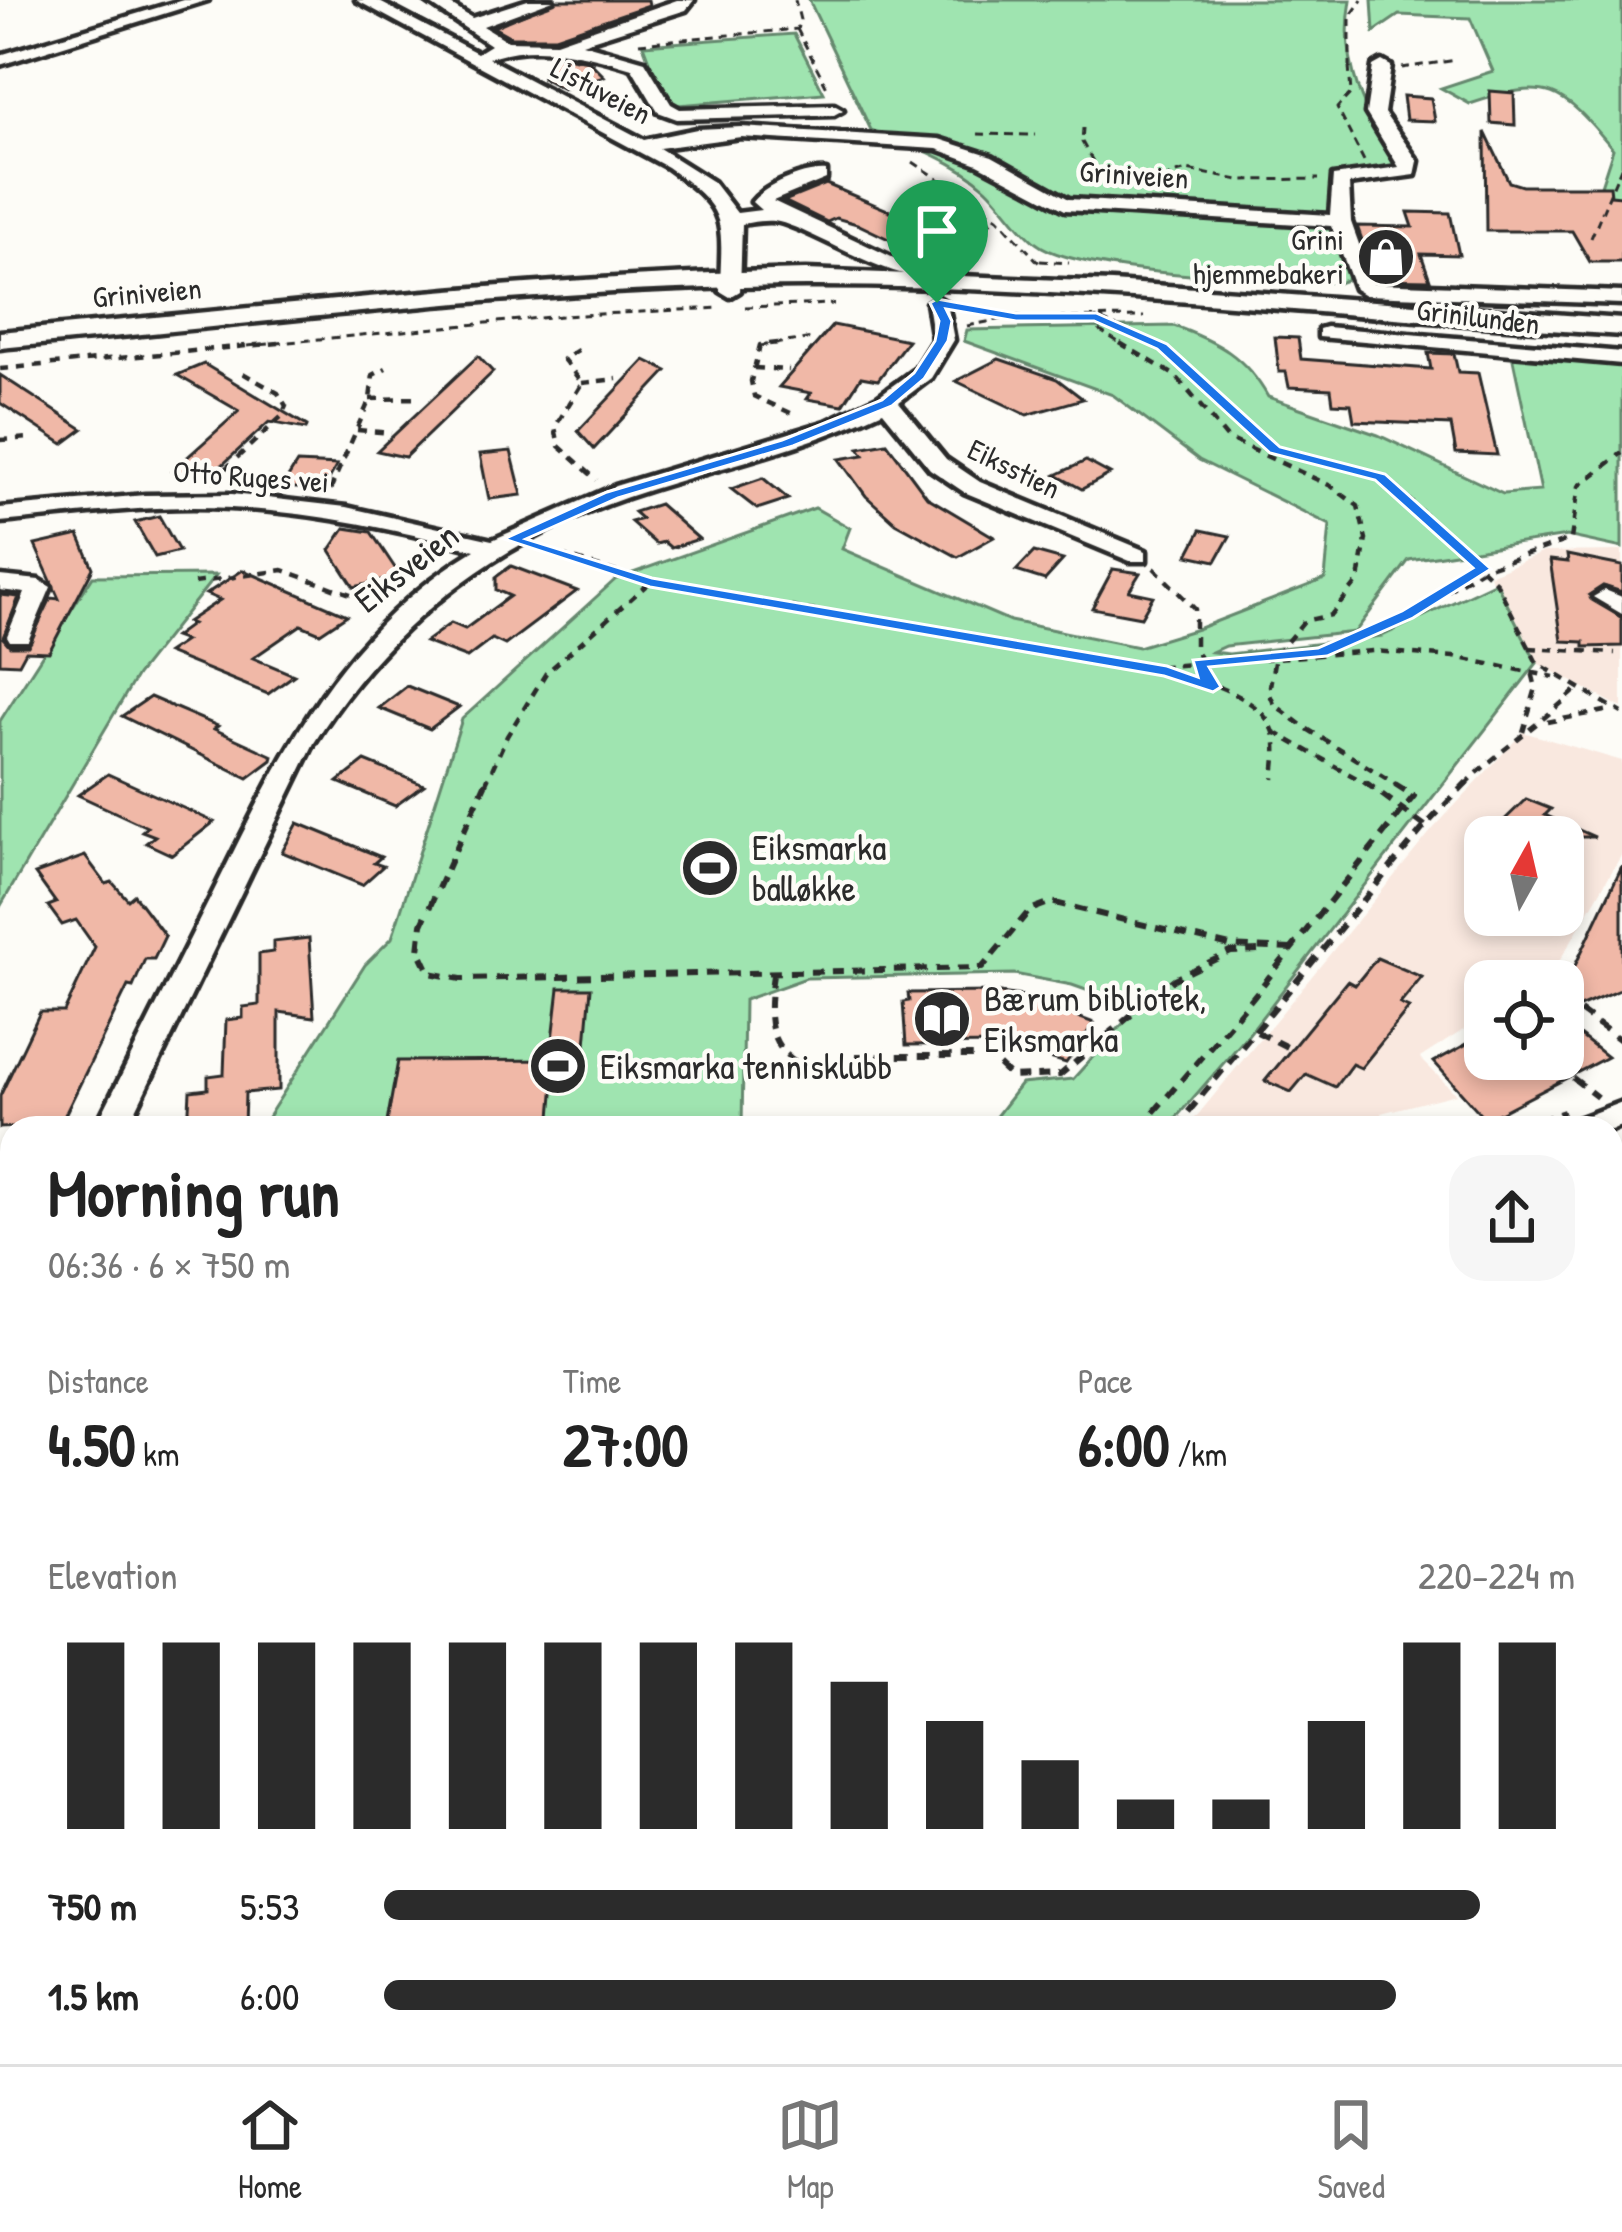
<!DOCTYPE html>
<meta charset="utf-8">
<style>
:root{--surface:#fff;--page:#f6f6f6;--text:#222;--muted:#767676;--line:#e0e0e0;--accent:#2b2b2b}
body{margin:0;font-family:"Patrick Hand",sans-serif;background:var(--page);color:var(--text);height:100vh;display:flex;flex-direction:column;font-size:45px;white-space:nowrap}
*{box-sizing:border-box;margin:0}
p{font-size:39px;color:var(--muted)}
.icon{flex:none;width:66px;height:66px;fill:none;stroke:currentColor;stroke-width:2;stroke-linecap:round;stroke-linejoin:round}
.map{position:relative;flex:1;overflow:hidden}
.drawer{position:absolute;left:0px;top:1116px;width:1623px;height:948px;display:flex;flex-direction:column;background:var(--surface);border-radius:36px 36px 0 0;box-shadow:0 6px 18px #0003}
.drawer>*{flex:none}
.needle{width:78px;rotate:8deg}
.controls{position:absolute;left:1464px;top:816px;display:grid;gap:24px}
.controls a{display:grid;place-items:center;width:120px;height:120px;border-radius:24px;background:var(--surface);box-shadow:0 6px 18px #0003;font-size:60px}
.pin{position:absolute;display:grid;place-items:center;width:102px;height:102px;color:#fff;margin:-123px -51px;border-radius:50% 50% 50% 0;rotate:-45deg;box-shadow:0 0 12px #0007}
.pin .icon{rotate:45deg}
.round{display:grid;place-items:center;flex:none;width:126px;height:126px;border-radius:36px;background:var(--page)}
.summary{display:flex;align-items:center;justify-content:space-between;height:204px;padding:0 48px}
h1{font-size:66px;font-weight:800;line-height:90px}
.metrics{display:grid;grid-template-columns:repeat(3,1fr);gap:18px;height:204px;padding:12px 48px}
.metrics div{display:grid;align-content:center}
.metrics b{font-size:60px;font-weight:800}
.metrics small{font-size:33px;font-weight:400}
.metrics p{font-size:33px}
.chart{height:336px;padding:24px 48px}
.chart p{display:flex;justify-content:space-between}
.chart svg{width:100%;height:216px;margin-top:12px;stroke:var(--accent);stroke-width:6}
ul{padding:0 48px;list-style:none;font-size:39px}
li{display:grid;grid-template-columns:192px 144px 1fr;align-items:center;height:90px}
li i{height:30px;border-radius:15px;background:var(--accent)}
.tabs{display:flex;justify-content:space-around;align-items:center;height:168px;border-top:3px solid var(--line);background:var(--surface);font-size:33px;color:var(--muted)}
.tabs a{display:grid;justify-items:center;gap:6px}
.tabs .on{color:var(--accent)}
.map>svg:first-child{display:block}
.built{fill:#f9e8df;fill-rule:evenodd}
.green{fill:#9fe4b0;stroke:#65886e;stroke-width:3}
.building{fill:#f0b8a7;stroke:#2b2b2b;stroke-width:3}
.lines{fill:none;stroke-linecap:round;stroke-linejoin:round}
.minor-casing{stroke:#2b2b2b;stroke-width:9}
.major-casing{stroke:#2b2b2b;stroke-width:9}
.path-far3{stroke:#2b2b2b;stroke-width:3;stroke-dasharray:8 6;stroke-linecap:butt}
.path-far2{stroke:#2b2b2b;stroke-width:4.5;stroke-dasharray:9 8;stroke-linecap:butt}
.path-far1{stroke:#2b2b2b;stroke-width:6;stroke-dasharray:12 9;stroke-linecap:butt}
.path{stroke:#2b2b2b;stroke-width:8;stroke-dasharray:15 12;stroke-linecap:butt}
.minor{fill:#fdfcf7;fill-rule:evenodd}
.major{fill:#fdfcf7;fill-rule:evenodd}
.rail{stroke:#2b2b2b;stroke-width:12;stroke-dasharray:22 12;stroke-linecap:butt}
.route{fill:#1a73e8;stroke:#fff;stroke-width:3;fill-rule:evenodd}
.labels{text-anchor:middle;stroke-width:9;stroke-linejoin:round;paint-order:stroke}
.far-street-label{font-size:30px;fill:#2b2b2b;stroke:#fdfcf7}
.far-poi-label{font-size:30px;fill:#2b2b2b;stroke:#fdfcf7;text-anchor:end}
.street-label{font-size:36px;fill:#2b2b2b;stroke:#fdfcf7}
.poi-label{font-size:36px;fill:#2b2b2b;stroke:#fdfcf7;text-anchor:start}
</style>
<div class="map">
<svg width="1622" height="2064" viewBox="0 0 1622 2064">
<rect width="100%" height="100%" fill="#fdfcf7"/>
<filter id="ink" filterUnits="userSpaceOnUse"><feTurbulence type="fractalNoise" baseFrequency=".00833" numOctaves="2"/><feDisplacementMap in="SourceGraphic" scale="24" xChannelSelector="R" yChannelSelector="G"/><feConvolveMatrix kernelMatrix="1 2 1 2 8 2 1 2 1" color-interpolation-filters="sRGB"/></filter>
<g filter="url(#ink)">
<g class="built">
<polygon points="1622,551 1622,708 1537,663 1489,575 1544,552"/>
<path d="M1523 732 1622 761V854L1553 972 1538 981H1485V1016L1420 1058 1456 1094 1381 1113 1389 1128H1187L1432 830ZM1485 837H1563V915H1485Z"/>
<polygon points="1622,1361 1622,1505 1611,1527 1611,1379"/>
<polygon points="1268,2052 1390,2052 1386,2064 1263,2064"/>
</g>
<g class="green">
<path d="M809 0H1351C1339 65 1366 116 1400 169L1346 189 1329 216 1352 278 1338 283C1275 279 1080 277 1036 243 1017 228 1004 205 986 188 955 160 909 144 871 130Z"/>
<path d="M1372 0H1622V235L1597 198 1613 149C1561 87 1549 77 1470 104L1441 88 1493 71 1470 18 1399 15 1374 32Z"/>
<polygon points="794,34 824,93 666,106 643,45"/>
<path d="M1174 326C1218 342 1245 356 1268 397L1378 435 1503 494 1541 491 1511 350 1622 359V548L1567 536 1409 560 1355 632 1225 646 1212 652 1229 654 1382 636 1496 582 1537 663 1248 1035 1167 1128H987L1021 1084 1073 1079 1137 1008 1072 985 1014 974 806 978 744 1000 742 1128H261L365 965 392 938 462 719 616 579 815 508 850 528 842 549 1010 621 1138 647 1197 629 1325 579 1330 525 1199 460 1113 395 964 341 967 330Z"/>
<polygon points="216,575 137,675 0,907 0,721 93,576"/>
<polygon points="12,1955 12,2052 811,2052 822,2064 0,2064 0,1969"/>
</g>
<g class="building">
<polygon points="557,0 648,0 649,5 555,37 511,37 493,27"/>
<polygon points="552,55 589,61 604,76 563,89 542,78"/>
<polygon points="1490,91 1514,93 1515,125 1491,123"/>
<polygon points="1403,96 1431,98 1435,121 1406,120"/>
<polygon points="1485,132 1509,182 1522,186 1610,186 1611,195 1622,196 1622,262 1590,262 1572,231 1486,231"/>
<polygon points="826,184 892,212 951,193 990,222 899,244 857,224 836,218 827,222 784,201"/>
<polygon points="1408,212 1450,213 1459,255 1421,254 1430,280 1376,279 1357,226 1413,227"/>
<polygon points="833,325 908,340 878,380 861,377 843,405 807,399 811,393 779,387"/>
<polygon points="1275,337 1298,338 1301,359 1431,369 1428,353 1454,354 1458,372 1478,373 1497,455 1456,453 1451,425 1354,421 1351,404 1333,403 1331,389 1289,387 1286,372 1279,372"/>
<polygon points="478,356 493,372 405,457 377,451"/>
<polygon points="999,359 1057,379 1083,399 1027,415 956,381"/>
<polygon points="645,360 667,371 594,449 578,431"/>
<polygon points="204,364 307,426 306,429 269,422 207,479 172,471 239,411 177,375"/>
<polygon points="0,375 83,429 63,444 0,403"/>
<polygon points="887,443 927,497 994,537 958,557 896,523 866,496 839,459 864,455 859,448"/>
<polygon points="511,451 522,495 489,499 480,454"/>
<polygon points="1086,461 1110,474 1082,489 1056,475"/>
<polygon points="297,463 337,465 323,490 282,487"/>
<polygon points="763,478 788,499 757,509 731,489"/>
<polygon points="659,504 699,539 671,548 664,542 656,544 631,522 642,519 634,512"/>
<polygon points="159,516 179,551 155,557 135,522"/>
<polygon points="345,528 371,532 397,571 392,573 395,578 354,587 330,550"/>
<polygon points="1201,530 1230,536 1216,561 1188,555"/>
<polygon points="79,535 93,568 49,652 26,651 19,664 0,663 0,595 19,597 3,638 10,646 28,646 51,598 59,599 35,545"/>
<polygon points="1034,552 1063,560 1045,580 1016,571"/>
<polygon points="1567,555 1622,566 1622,592 1603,586 1589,595 1622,618 1622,646 1584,647 1584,642 1562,641 1550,560 1568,562"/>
<polygon points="511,566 577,591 505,645 492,639 467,658 425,642 451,623 465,629 510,596 496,590 496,577"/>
<polygon points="1113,569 1140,573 1129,591 1153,596 1141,617 1092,608"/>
<polygon points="243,570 347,615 320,633 301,625 253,658 294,675 268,694 167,653 185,641 174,637 192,624 187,622 220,600 206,594"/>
<polygon points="407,686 459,707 430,729 379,708"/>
<polygon points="150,697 218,726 214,729 273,756 272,760 248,778 122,716"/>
<polygon points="365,761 424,785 395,806 338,782"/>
<polygon points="108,774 214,822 172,855 146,843 155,836 142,831 147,827 78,795"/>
<polygon points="1526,799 1551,809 1545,815 1595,837 1487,837"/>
<polygon points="298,823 381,857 374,863 383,866 362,885 282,852"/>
<polygon points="85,856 106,884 112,882 128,900 134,895 165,936 154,959 145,959 133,987 128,986 60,1125 0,1128 0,1096 40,1012 64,1012 95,947 76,920 62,925 48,906 56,903 35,874"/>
<polygon points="1622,866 1622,989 1563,1014 1563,991"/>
<polygon points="309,938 314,1017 279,1012 279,1090 245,1093 244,1128 188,1128 190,1091 208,1089 208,1076 224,1074 226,1020 243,1018 243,1007 259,1005 259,954 273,952 273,942"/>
<polygon points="1377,958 1422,977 1400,1004 1409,1008 1361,1068 1352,1064 1335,1087 1306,1074 1291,1092 1265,1081 1347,981 1355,985"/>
<polygon points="559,988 591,988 585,1056 551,1057"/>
<polygon points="992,992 1022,996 1094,1023 1066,1063 1003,1044 906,1045 903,1002 909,1001 908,993"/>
<polygon points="1563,1022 1607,1057 1486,1120 1434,1062 1485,1034 1485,1059 1563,1059"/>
<polygon points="556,1060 550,1128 386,1128 398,1061"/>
</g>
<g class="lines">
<g class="minor-casing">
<g id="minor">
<polygon points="183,0 208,0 0,65 0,55"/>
<path d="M356 0H376L477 53 490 45 424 0H443L472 18 528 0H553L483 26 507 41 556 42 677 0H694L686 10 582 43 645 61 671 104 680 109 834 105 843 110 834 115 677 119 658 112 632 68C587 54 534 41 488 58L644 140 697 129 741 127 939 139 992 156 1069 199 1330 215 1333 176 1399 167 1366 113 1373 66 1382 61 1391 66 1384 113 1418 161 1415 175 1349 184 1351 222 1373 283 1622 292V304L1365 295 1355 289 1332 226 1065 210 978 164 937 149 741 137 659 148 713 182 737 213 761 210 752 202C765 185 805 169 826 171V179L773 201 898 260 945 265 955 271C916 300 820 232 779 222 768 219 753 222 742 224L740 291 730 297 720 291C722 219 729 211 667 167Z"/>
<path d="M937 297 947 303 954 340 931 378 899 402 946 459 980 482 1146 551V561H1130L964 492 930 469 883 411C808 447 729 465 649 490 507 534 393 617 314 743L127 1128H95C135 1049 174 970 214 891 282 754 338 633 475 550 383 526 289 507 193 507 129 507 64 516 0 522V508L145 495 232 494 346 507 492 540 615 486 826 422 877 397 915 369 933 340 927 303Z"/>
<polygon points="1326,327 1622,352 1622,364 1319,337 1319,329"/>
<polygon points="0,576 39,580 51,587 28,641 10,641 7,636 25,593 0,590"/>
<polygon points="1605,590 1622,597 1622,614 1593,597"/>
<polygon points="1622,1102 1622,1125 1611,1130 1570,1128 1575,1120"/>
<polygon points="11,1244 12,1287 0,1292 0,1247"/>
</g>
</g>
<g class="major-casing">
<path id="major" d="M806 270 1112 282 1622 319V335C1350 318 1078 285 806 286 536 287 268 323 0 348V332C269 307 536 276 806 270Z"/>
</g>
<g class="path-far3">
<polyline points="797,29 828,89"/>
<polyline points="639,43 797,29 800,20 795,0"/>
<polyline points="1349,67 1351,93 1337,108 1364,161"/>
<polyline points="1402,68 1457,60"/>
<polyline points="1350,69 1350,17 1362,0"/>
<polyline points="1083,128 1082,142 1108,188"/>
<polyline points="978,134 1035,135"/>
<polyline points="913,162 998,218 1042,266"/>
<polyline points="1154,190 1170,175 1187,170 1239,180 1319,179"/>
<polyline points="1591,238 1622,165"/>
<polyline points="1040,261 1069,263"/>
<polyline points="961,306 1031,318 1144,317"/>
<polyline points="745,307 834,304"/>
<polyline points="1096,317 1097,329 1125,346"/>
<polyline points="1102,320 1159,346"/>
<polyline points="967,326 1007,318"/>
<polyline points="247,346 561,316 720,308"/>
<polyline points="760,346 813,338"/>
</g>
<g class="path-far2">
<polyline points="778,343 760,345 751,381 754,396 797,416"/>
<polyline points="1120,343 1176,376 1227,438 1331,486 1358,506 1366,539 1359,580 1331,615 1304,621 1275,656 1269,692 1274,704 1304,727 1397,785"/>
<polyline points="1152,343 1275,450 1367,471 1392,484 1496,582 1537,663 1622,713"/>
<polyline points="578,350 563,359 582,383 555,427 559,446 597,480"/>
<polyline points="754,368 789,370"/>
<polyline points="0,369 279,343"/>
<polyline points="582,383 617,379"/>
<polyline points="370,399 421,398"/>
<polyline points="357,430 391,433"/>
<polyline points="0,440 31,438"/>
<polyline points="212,481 281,417 286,406 278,393 241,372"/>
<polyline points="330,490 370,399 373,375 386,368"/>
<polyline points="543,550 650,582 1139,668 1373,651 1454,657 1554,677"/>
<polyline points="1154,568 1195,609 1195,647 1211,684"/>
<polyline points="194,583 283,570 381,605"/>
<polyline points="1529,648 1615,653"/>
<polyline points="1325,651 1407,615 1483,569 1571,539 1579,486 1622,453"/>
<path d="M1153 669C1189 676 1257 691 1273 730 1279 744 1275 764 1274 779"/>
<polyline points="1547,722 1610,710"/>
<polyline points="1274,732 1369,785"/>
<polyline points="1523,732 1536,688 1532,672"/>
<polyline points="485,785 507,736 546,673 650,582"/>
<path d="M1465 785C1500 749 1542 723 1578 688"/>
</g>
<g class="path-far1">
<polyline points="486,782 422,924 419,950 430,973 461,979 982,968 1030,910 1051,902 1230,946 1292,949"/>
<polyline points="1365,782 1425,826"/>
<path d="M773 975C764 1033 772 1061 831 1075L845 1056H989L1011 1077 1060 1075 1174 979 1231 952 1258 951"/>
<polyline points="1580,1011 1622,1041"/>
<polyline points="1257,1032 1289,1048"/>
<polyline points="1573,1078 1597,1097"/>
<polyline points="1140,1128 1249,1002 1414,796 1392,782"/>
<polyline points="1175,1128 1425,826 1467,782"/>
<polyline points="1519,1128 1564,1112"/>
</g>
<g class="path">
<polyline points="0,1416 12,1429"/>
<polyline points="0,1625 12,1597"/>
<polyline points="336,2064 344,2052"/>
<polyline points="614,2064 620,2052"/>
</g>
<use href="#minor" class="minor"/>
<use href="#major" class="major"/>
<g class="rail">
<polyline points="1611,1413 1622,1393"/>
<polyline points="1611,1469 1622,1446"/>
<polyline points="1305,2064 1311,2052"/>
<polyline points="1343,2064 1348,2052"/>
</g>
</g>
</g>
<path class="route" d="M937 299 1016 313H1096L1167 344 1280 447 1385 474 1491 569 1413 618 1327 656 1209 667 1221 687 1213 692 1164 676 650 587 504 539 607 492 782 440 882 400 914 373 935 341 939 321 930 303ZM946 309 1016 321H1094L1157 349 1270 453 1375 480 1473 568 1402 611 1318 648 1193 660 1198 677 1167 666 652 578 526 539 618 498 793 446 892 406 924 379 948 341 952 321Z"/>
<defs>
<g id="shop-disc" transform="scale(3)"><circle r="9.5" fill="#2b2b2b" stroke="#fdfcf7"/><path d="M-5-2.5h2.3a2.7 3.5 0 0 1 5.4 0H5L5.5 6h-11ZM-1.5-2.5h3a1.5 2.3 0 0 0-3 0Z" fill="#fff"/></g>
<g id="stadium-disc" transform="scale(3)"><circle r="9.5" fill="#2b2b2b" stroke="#fdfcf7"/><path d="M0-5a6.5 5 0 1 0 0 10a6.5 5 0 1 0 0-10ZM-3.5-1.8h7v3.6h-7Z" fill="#fff"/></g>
<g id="library-disc" transform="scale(3)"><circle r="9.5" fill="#2b2b2b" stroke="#fdfcf7"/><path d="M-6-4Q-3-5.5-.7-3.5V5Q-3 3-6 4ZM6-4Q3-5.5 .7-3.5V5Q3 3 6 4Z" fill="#fff"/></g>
</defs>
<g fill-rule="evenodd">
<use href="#shop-disc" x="1386" y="257"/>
<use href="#stadium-disc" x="710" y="868"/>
<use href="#library-disc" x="942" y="1019"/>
<use href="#stadium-disc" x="558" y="1066"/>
</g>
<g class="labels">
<g class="far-street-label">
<text transform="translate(601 91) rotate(28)" y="10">Listuveien</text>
<text transform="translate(1134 175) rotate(4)" y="10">Griniveien</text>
<text transform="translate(147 293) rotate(-5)" y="10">Griniveien</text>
<text transform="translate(1478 317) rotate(7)" y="10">Grinilunden</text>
<text transform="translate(1014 469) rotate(26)" y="10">Eiksstien</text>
<text transform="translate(251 477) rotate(4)" y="10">Otto Ruges vei</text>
</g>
<g class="far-poi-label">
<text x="1344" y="250">Grini<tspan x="1344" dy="34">hjemmebakeri</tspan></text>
</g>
<g class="street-label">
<text transform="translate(406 567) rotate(-38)" y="13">Eiksveien</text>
</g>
<g class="poi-label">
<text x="752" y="860">Eiksmarka<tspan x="752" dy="41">balløkke</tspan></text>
<text x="984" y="1011">Bærum bibliotek,<tspan x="984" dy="41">Eiksmarka</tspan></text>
<text x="600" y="1079">Eiksmarka tennisklubb</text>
</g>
</g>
</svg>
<div class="controls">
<a><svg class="needle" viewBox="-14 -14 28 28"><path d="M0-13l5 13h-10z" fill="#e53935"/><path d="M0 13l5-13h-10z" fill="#767676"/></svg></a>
<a><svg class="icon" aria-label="locate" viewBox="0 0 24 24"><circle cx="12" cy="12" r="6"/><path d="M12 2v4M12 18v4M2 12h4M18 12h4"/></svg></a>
</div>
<div class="pin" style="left:937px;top:303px;background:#1e9e55"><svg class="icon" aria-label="arrive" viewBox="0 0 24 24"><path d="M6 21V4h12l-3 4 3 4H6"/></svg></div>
<section class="drawer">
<div class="summary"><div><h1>Morning run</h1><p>06:36 · 6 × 750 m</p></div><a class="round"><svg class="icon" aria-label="share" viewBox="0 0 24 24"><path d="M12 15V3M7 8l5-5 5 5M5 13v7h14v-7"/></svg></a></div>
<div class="metrics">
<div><p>Distance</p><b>4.50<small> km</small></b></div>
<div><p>Time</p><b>27:00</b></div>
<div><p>Pace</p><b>6:00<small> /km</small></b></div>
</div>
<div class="chart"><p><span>Elevation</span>220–224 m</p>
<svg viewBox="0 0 160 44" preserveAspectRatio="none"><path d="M5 44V6M15 44V6M25 44V6M35 44V6M45 44V6M55 44V6M65 44V6M75 44V6M85 44V14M95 44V22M105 44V30M115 44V38M125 44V38M135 44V22M145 44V6M155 44V6"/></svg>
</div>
<ul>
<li><b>750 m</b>5:53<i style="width:92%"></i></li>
<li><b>1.5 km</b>6:00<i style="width:85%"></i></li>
</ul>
</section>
</div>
<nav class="tabs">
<a class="on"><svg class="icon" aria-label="home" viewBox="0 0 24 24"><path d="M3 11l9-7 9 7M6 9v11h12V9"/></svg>Home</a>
<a><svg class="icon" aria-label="map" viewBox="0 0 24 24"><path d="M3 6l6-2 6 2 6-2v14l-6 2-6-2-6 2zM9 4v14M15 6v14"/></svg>Map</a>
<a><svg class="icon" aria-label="saved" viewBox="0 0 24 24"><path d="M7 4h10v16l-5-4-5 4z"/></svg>Saved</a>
</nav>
